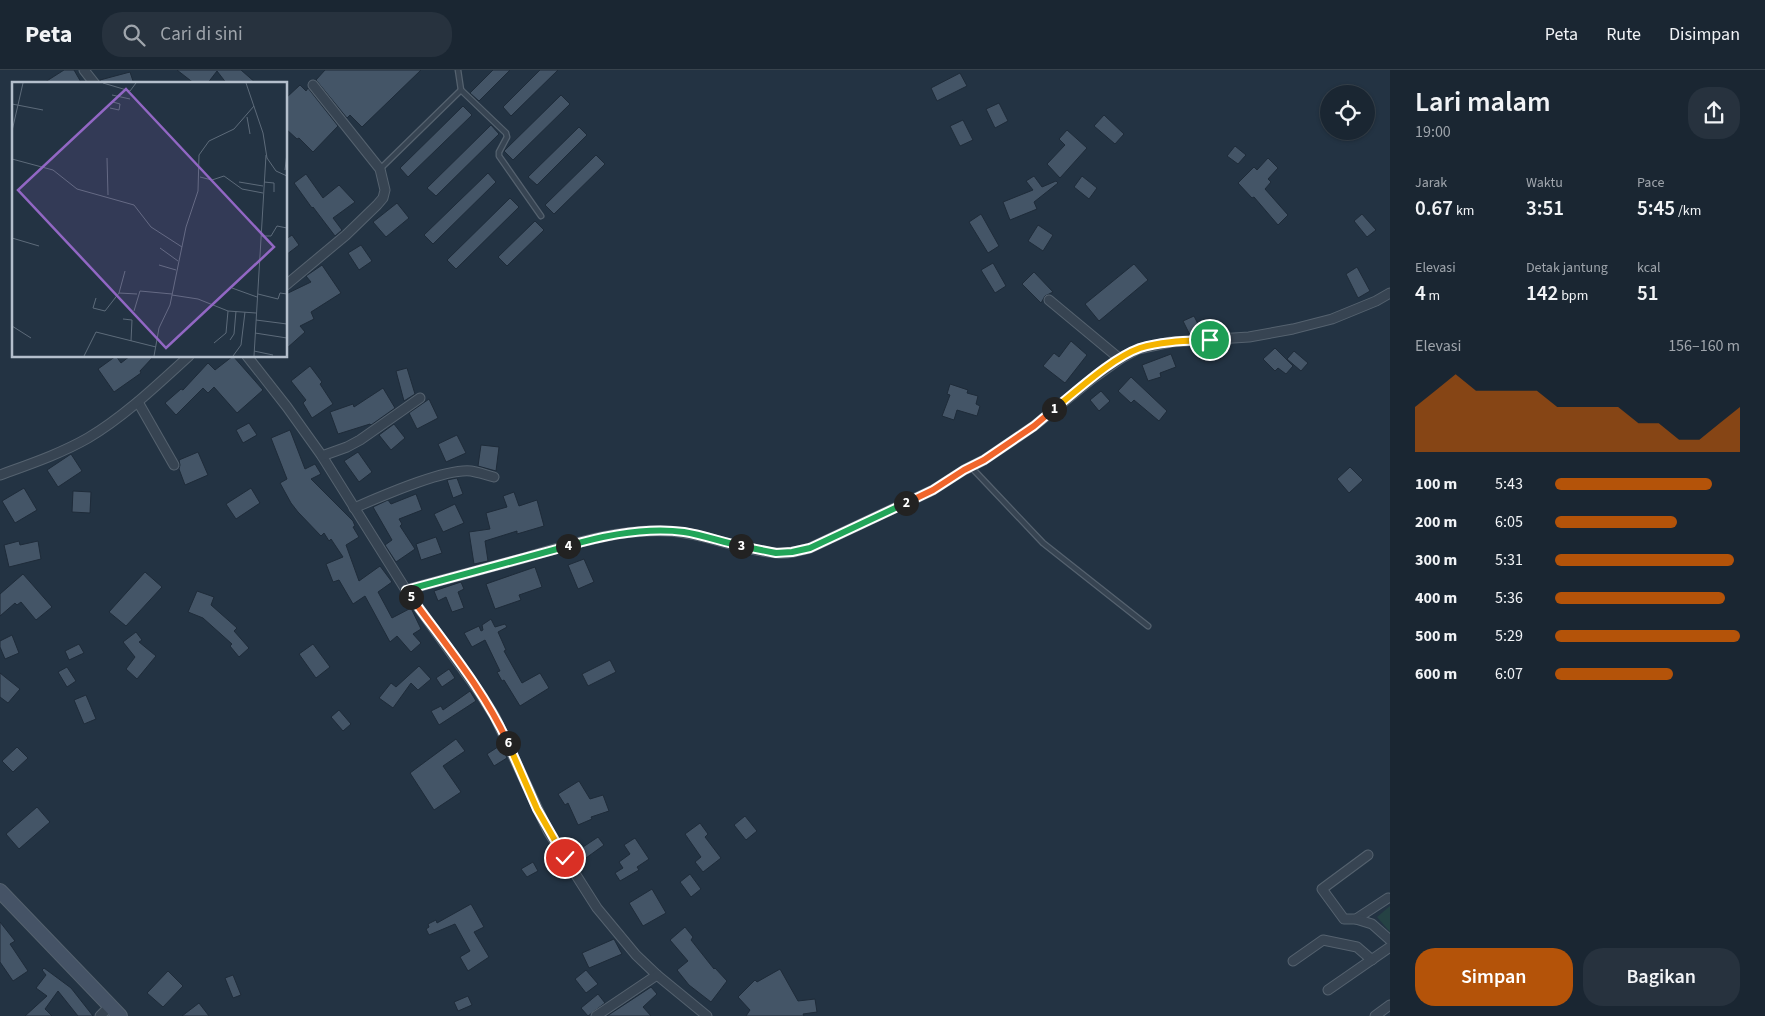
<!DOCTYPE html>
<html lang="id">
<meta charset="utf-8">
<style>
:root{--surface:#1a2632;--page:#27323e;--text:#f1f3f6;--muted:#9fa5ac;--line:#38434d;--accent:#b45309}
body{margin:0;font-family:"Source Sans 3",sans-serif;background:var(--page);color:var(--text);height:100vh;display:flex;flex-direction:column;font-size:19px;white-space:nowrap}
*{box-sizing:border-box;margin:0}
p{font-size:16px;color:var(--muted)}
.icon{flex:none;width:28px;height:28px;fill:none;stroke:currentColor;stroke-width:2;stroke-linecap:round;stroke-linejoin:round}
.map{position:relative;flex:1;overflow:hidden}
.details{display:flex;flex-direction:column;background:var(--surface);width:375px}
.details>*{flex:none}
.fabs{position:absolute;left:1320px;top:15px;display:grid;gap:10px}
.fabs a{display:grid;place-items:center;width:55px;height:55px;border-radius:50%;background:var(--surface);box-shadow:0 1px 4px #0004,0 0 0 1px var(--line);font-size:25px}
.pin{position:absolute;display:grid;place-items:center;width:42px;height:42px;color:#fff;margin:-21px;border:2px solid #fff;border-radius:50%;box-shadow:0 1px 5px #0007}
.km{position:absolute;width:25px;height:25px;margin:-12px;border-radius:50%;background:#222;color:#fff;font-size:14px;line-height:25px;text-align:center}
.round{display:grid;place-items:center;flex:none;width:52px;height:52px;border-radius:20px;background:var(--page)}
.summary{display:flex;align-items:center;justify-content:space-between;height:85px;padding:0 25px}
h1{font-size:28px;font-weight:600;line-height:38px}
.figures{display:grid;grid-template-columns:repeat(3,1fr);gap:8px;height:85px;padding:5px 25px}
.figures div{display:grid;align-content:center}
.figures b{font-size:21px;font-weight:600}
.figures small{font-size:14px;font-weight:400}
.figures p{font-size:14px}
.chart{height:140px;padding:10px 25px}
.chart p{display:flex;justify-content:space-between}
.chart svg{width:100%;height:90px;margin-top:5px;fill:var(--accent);opacity:.7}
.cta{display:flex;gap:10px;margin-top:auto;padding:10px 25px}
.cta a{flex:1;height:58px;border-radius:20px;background:var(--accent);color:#fff;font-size:20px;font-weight:600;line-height:58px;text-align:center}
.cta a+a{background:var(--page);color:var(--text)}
ul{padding:0 25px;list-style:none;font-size:16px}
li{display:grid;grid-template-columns:80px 60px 1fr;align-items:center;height:38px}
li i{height:12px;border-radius:6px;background:var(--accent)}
header{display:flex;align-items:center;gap:30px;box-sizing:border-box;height:70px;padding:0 25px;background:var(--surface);border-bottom:1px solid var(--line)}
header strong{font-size:24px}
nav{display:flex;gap:28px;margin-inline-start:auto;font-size:18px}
.search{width:350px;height:45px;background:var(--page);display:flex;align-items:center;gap:12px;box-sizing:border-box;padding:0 18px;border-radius:20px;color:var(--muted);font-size:19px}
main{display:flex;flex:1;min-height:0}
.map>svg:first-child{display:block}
.green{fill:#254244}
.building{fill:#445567;stroke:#1e2b39}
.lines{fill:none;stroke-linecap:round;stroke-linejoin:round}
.lane-casing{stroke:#55626f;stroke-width:7}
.street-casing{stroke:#55626f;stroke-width:11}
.secondary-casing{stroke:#55626f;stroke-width:16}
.lane{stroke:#374452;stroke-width:4.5}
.street{stroke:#374452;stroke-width:9}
.secondary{stroke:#455366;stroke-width:14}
.split-1-casing{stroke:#fff;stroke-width:10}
.split-2-casing{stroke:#fff;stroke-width:10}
.split-3-casing{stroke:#fff;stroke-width:10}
.split-4-casing{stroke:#fff;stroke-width:10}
.split-5-casing{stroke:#fff;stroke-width:10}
.split-6-casing{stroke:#fff;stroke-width:10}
.split-7-casing{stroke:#fff;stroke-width:10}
.split-1{stroke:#f5b400;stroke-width:6}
.split-2{stroke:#f0652b;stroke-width:6}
.split-3{stroke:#22a559;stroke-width:6}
.split-4{stroke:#22a559;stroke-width:6}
.split-5{stroke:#22a559;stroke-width:6}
.split-6{stroke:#f0652b;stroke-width:6}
.split-7{stroke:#f5b400;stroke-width:6}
.inset-road{fill:none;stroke:#5d6b7a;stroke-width:1}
.view{fill:#9267c4;fill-opacity:0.15;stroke:#9267c4;stroke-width:2.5}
.inset-edge{fill:none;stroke:#b4bfcc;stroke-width:2.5}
</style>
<header>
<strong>Peta</strong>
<div class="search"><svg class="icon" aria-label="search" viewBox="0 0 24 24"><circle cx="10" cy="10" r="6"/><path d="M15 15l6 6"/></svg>Cari di sini</div>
<nav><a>Peta</a><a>Rute</a><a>Disimpan</a></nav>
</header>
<main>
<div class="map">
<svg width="1390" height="946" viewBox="0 0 1390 946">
<rect width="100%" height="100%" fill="#233343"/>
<polygon class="green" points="1390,836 1390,862 1377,847"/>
<g class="building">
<polygon points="64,0 74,0 82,14 42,14"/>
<polygon points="177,0 241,0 257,14 227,14 217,1 207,14 195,14"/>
<polygon points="325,0 421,0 362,57 350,45 347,48 316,10"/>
<polygon points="493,0 510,0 479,31 470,23"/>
<polygon points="540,0 558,0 511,46 503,37"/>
<polygon points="130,2 134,14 101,14 100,10"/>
<polygon points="960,3 967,16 937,31 931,18"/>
<polygon points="300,15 306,21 308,18 338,56 313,82 299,68 297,69 286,59 286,28"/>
<polygon points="561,25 570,34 513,90 504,81"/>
<polygon points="999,33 1008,51 995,58 986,39"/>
<polygon points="463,36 472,45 408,107 400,98"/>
<polygon points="1104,45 1124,64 1115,74 1094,56"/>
<polygon points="963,50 973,70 960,76 950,56"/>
<polygon points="491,55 499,64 436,126 427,118"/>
<polygon points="579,57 587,65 537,115 528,107"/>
<polygon points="1067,60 1087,78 1060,108 1047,94 1065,75 1059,69"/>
<polygon points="1235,76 1246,85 1238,94 1227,86"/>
<polygon points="596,85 605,94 554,144 545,135"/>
<polygon points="1268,88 1278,98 1268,109 1271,112 1265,119 1288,145 1278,155 1254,127 1252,128 1238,113 1254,97 1257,100"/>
<polygon points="488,103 496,112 433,174 424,165"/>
<polygon points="306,104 323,128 339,115 355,132 333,148 342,160 335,166 313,137 312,138 294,113"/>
<polygon points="1034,106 1042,117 1056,111 1058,113 1034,132 1037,139 1010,150 1003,132 1033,120 1026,111"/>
<polygon points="1082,106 1097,118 1089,129 1074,117"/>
<polygon points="510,128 519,137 456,199 447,190"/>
<polygon points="397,133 409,148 386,167 373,152"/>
<polygon points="981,144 999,176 988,183 969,152"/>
<polygon points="1362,144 1376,160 1367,167 1354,151"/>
<polygon points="535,151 544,160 507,196 498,187"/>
<polygon points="1038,155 1053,165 1043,181 1028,171"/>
<polygon points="292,165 299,175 286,185 286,169"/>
<polygon points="361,175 372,191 359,200 348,183"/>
<polygon points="993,193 1006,216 995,223 981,200"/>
<polygon points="1134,194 1148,210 1099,251 1085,234"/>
<polygon points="322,195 341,223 311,242 314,249 300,256 305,262 286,279 286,224 311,212 306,206"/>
<polygon points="1357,197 1370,221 1358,228 1346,204"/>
<polygon points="1034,202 1053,222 1045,226 1041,233 1022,214"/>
<polygon points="1194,246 1202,262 1190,265 1183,251"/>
<polygon points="1071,271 1087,285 1065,313 1043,296 1054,283 1059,287"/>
<polygon points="1275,278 1293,296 1286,304 1278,298 1275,301 1263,289"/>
<polygon points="1294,281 1308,293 1301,301 1287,289"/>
<polygon points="1171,284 1176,297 1160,303 1161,307 1148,311 1142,295"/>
<polygon points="116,286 121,293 130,286 154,286 140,301 141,303 114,322 98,299"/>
<polygon points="233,286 263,320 237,343 214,317 208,323 203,318 176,345 165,333 181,319 183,320 208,293 215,300"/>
<polygon points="310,296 322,312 320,314 333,334 312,348 303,333 306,330 291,311"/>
<polygon points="407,298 415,324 404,331 396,301"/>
<polygon points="1131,307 1167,341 1159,351 1134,330 1131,333 1118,321"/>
<polygon points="950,314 968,320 967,323 978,326 976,334 980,336 977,346 957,340 954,350 942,346 950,325 947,324"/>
<polygon points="383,318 395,338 371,355 370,354 338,364 330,342 353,334 354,337"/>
<polygon points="1101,321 1110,331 1099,341 1090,330"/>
<polygon points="429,329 438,348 417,359 409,343"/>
<polygon points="249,353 257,365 243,373 236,360"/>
<polygon points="394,354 405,368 391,380 379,365"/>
<polygon points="290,360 305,399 315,394 321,404 311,409 353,451 355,456 353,457 359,467 346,475 359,511 380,496 392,512 378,522 392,548 411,538 421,559 413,564 421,573 411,582 397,566 390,572 365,526 353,534 339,510 333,512 326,494 343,487 331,469 329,471 324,463 321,466 298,442 291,433 280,413 287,409 271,368"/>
<polygon points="457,365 466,383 446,392 438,374"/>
<polygon points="481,375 499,377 496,401 478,396"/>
<polygon points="198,382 208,405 185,415 179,399 180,395 179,390"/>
<polygon points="358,382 372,402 359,412 344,391"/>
<polygon points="71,384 82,401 58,417 47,400"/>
<polygon points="1350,397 1363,410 1349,423 1337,409"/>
<polygon points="457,408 463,424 453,428 447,410"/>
<polygon points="24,418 37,440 15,453 2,431"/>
<polygon points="251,418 260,433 236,449 226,434"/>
<polygon points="73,421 91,422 90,443 72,442"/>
<polygon points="514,422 519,436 537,430 544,456 517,464 517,461 485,471 488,491 474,494 469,462 490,459 486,443 507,437 503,426"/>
<polygon points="416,424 422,440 399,449 402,454 400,456 415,479 396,492 385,475 392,470 373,437 388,430 391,434"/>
<polygon points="455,434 464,453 443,462 434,444"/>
<polygon points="436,467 442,483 421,490 416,474"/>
<polygon points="19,471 20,475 38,471 41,489 9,497 4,475"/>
<polygon points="584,489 594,512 578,519 568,495"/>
<polygon points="535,497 542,517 519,525 521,530 495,539 486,514"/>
<polygon points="145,502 162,517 126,556 109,542"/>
<polygon points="23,504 52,537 36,550 21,532 17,535 15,533 0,546 0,524"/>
<polygon points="461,512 464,519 458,522 464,538 452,542 446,527 438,531 434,521"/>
<polygon points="197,521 214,527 211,535 237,558 234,561 249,578 239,587 230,576 232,574 203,548 188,542"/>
<polygon points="491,549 495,557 505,554 507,557 498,562 506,580 504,581 522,613 540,603 549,618 520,636 504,610 502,611 497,602 500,601 485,570 472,577 464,563 479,556 481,561 483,560 482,555"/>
<polygon points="136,562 142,570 139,572 156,586 137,609 126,599 135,587 123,572"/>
<polygon points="12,565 19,583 5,589 0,577 0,571"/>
<polygon points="79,574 84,583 69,590 65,581"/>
<polygon points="313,574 330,597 316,608 299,584"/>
<polygon points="610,590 616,602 588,616 582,604"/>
<polygon points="419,596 431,609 418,620 411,613 393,638 379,628 391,613 396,617"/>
<polygon points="67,597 76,611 67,617 58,602"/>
<polygon points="449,599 455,608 442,617 436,608"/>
<polygon points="0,603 20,619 8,633 0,627"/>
<polygon points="470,621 476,631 439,655 431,641 441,636 443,640"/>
<polygon points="86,625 96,649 84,654 74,630"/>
<polygon points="339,640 351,654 343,661 331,647"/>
<polygon points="456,669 465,681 443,696 461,722 434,740 410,703"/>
<polygon points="501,675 507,688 494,696 487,684"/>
<polygon points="17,677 28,688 13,702 2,691"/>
<polygon points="579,711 590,729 603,725 609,741 591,747 592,749 578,755 568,733 565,735 558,724"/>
<polygon points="37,737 50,752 19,779 6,764"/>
<polygon points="745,746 757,761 746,770 734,755"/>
<polygon points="700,753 708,764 705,767 721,788 703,802 695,792 701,787 685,764"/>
<polygon points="598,767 604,775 586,788 580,779"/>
<polygon points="635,768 649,789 637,797 639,800 620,811 615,803 623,798 619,792 630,784 624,775"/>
<polygon points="533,792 538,801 527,807 521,799"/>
<polygon points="690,804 701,819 691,827 680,812"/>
<polygon points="652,819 666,843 643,856 629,833"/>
<polygon points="471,834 484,857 474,862 489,887 468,901 460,887 470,881 455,854 429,865 426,859 429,857 428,854 436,850 437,853"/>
<polygon points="0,852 15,871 10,874 28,901 13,911 0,892"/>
<polygon points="685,857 693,867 691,870 714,899 715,898 727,911 711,932 689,915 677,900 688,891 670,870"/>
<polygon points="614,869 622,884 589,898 582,883"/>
<polygon points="44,898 71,918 93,946 78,946 58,921 45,939 52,946 25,946 47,926 36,918 46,905 42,900"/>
<polygon points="780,899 798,931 815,929 817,942 803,944 804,946 746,946 750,940 738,927 755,910 757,912"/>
<polygon points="586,900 598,914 586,923 575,909"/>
<polygon points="168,901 183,916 163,937 147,923"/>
<polygon points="233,905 241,925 233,928 225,908"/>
<polygon points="651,917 657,924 643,937 651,946 607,946"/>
<polygon points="598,924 605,933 588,946 581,938"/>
<polygon points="468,926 472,935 458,941 454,932"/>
<polygon points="199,933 209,946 182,946"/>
</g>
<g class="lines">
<g class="lane-casing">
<g id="lane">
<polyline points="458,0 461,20 506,63 507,67 499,82 499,86 541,146"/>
<polyline points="380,99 461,20"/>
<polyline points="971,397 1043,473 1148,556"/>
</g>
</g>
<g class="street-casing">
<g id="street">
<polyline points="84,0 95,14"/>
<polyline points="286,215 346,165 377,135 383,128 385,120 380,99 313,15"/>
<polyline points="1049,230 1120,289"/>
<polyline points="247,286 287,337 322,386 406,520 480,623 495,647 548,761 597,838 636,885 657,905 707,946"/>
<polyline points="138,332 174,395"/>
<polyline points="322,386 347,377 360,370 420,328"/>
<path d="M0 405C30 394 60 384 88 368 125 346 157 315 189 286"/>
<path d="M354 438C380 427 445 398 471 401 478 402 486 405 494 407"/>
<path d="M406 520C445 509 484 499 524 488 569 475 617 459 665 461 703 462 739 481 777 483 788 484 799 481 810 478L933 420 964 400 984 390 1034 356 1092 309 1120 289 1138 279 1171 272 1249 267 1293 259 1332 249 1376 231 1390 223"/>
<polyline points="1368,785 1322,819 1344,849 1356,849 1388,828"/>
<polyline points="1356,849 1372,854 1390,870"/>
<polyline points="1293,891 1323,870 1357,877 1372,890"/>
<polyline points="1328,920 1390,877"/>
<polyline points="100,946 110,936"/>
<polyline points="596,946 657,905"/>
<polyline points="1375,946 1390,935"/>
</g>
</g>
<g class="secondary-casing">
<polyline id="secondary" points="0,821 120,946"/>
</g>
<use href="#lane" class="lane"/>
<use href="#street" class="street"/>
<use href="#secondary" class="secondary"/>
</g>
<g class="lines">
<g class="split-1-casing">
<path id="split-1" d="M1054 339C1078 320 1112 288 1140 278 1162 271 1187 271 1210 270"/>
</g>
<g class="split-2-casing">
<polyline id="split-2" points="906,433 933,420 964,400 984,390 1034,356 1054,339"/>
</g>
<g class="split-3-casing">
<polyline id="split-3" points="741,476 776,483 792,482 810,478 906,433"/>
</g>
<g class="split-4-casing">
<path id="split-4" d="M568 476C605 465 646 457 684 462 703 465 722 472 741 476"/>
</g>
<g class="split-5-casing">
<polyline id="split-5" points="411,527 406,520 568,476"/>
</g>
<g class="split-6-casing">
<path id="split-6" d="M411 527C445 574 484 620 508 673"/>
</g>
<g class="split-7-casing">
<polyline id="split-7" points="508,673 537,739 565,788"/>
</g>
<use href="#split-1" class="split-1"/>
<use href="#split-2" class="split-2"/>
<use href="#split-3" class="split-3"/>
<use href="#split-4" class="split-4"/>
<use href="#split-5" class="split-5"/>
<use href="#split-6" class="split-6"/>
<use href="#split-7" class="split-7"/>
</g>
<g transform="translate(12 12)">
<rect width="275" height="275" fill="#233343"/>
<path class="inset-road" d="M91 1 118 9 124 1M234 1 251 51 255 76 264 89 275 94M100 13 118 17M0 22 31 28M98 26 107 28 108 22 101 20M235 35 238 52M0 49 11 1M95 76 96 113M0 77 41 88 65 107 122 123 139 145 170 165M273 88 275 71M188 95 200 98 212 94 230 107 251 111M227 100 251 104M252 100 262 101V110M249 154H259L265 144 275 146M0 156 27 164M148 166 166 179M147 183 164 188M220 206 245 215M107 211 125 212M246 212 266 217 268 211 275 212M160 213 186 217 216 229 244 231M84 216 81 226 93 229 107 211 113 189M122 229 128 209 160 212M111 237 120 238 119 259M244 238 275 242M0 244 19 256M243 251 275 256M218 258 222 252 224 229M202 261 214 251 216 229M242 269 261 273M72 274 84 250 144 265M142 274 147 246 158 223 174 145 186 109 187 73 197 59 222 47 242 24M221 274 229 263 233 230M242 274 254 73"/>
<path class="view" d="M114 7 262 165 154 266 6 108Z"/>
<rect width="275" height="275" class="inset-edge"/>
</g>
</svg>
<div class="fabs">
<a><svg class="icon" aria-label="locate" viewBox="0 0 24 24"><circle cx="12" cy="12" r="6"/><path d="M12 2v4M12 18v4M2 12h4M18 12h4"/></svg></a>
</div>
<div class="pin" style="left:1210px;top:270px;background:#1e9e55"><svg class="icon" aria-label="arrive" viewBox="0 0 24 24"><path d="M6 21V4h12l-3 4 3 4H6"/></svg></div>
<div class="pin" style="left:565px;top:788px;background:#d93025"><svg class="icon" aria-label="check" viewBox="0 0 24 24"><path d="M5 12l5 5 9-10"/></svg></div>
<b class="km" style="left:1054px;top:339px">1</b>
<b class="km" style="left:906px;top:433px">2</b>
<b class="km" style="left:741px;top:476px">3</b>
<b class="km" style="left:568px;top:476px">4</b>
<b class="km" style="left:411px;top:527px">5</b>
<b class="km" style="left:508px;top:673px">6</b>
</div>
<section class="details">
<div class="summary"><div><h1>Lari malam</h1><p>19:00</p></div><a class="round"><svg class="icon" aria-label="share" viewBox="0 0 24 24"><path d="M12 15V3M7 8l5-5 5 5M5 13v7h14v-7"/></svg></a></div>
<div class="figures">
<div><p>Jarak</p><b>0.67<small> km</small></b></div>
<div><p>Waktu</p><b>3:51</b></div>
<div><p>Pace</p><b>5:45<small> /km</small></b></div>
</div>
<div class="figures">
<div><p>Elevasi</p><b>4<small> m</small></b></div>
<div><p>Detak jantung</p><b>142<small> bpm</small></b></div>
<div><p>kcal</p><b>51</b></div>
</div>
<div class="chart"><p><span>Elevasi</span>156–160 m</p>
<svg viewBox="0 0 160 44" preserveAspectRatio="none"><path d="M0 44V22L10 14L20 6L30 14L40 14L50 14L60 14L70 22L80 22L90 22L100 22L110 30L120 30L130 38L140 38L150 30L160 22V44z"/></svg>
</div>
<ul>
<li><b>100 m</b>5:43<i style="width:85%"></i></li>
<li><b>200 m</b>6:05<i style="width:66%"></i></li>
<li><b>300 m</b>5:31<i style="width:97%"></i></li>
<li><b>400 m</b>5:36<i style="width:92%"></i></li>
<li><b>500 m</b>5:29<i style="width:100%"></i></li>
<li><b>600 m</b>6:07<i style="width:64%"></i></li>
</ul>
<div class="cta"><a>Simpan</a><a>Bagikan</a></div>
</section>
</main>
